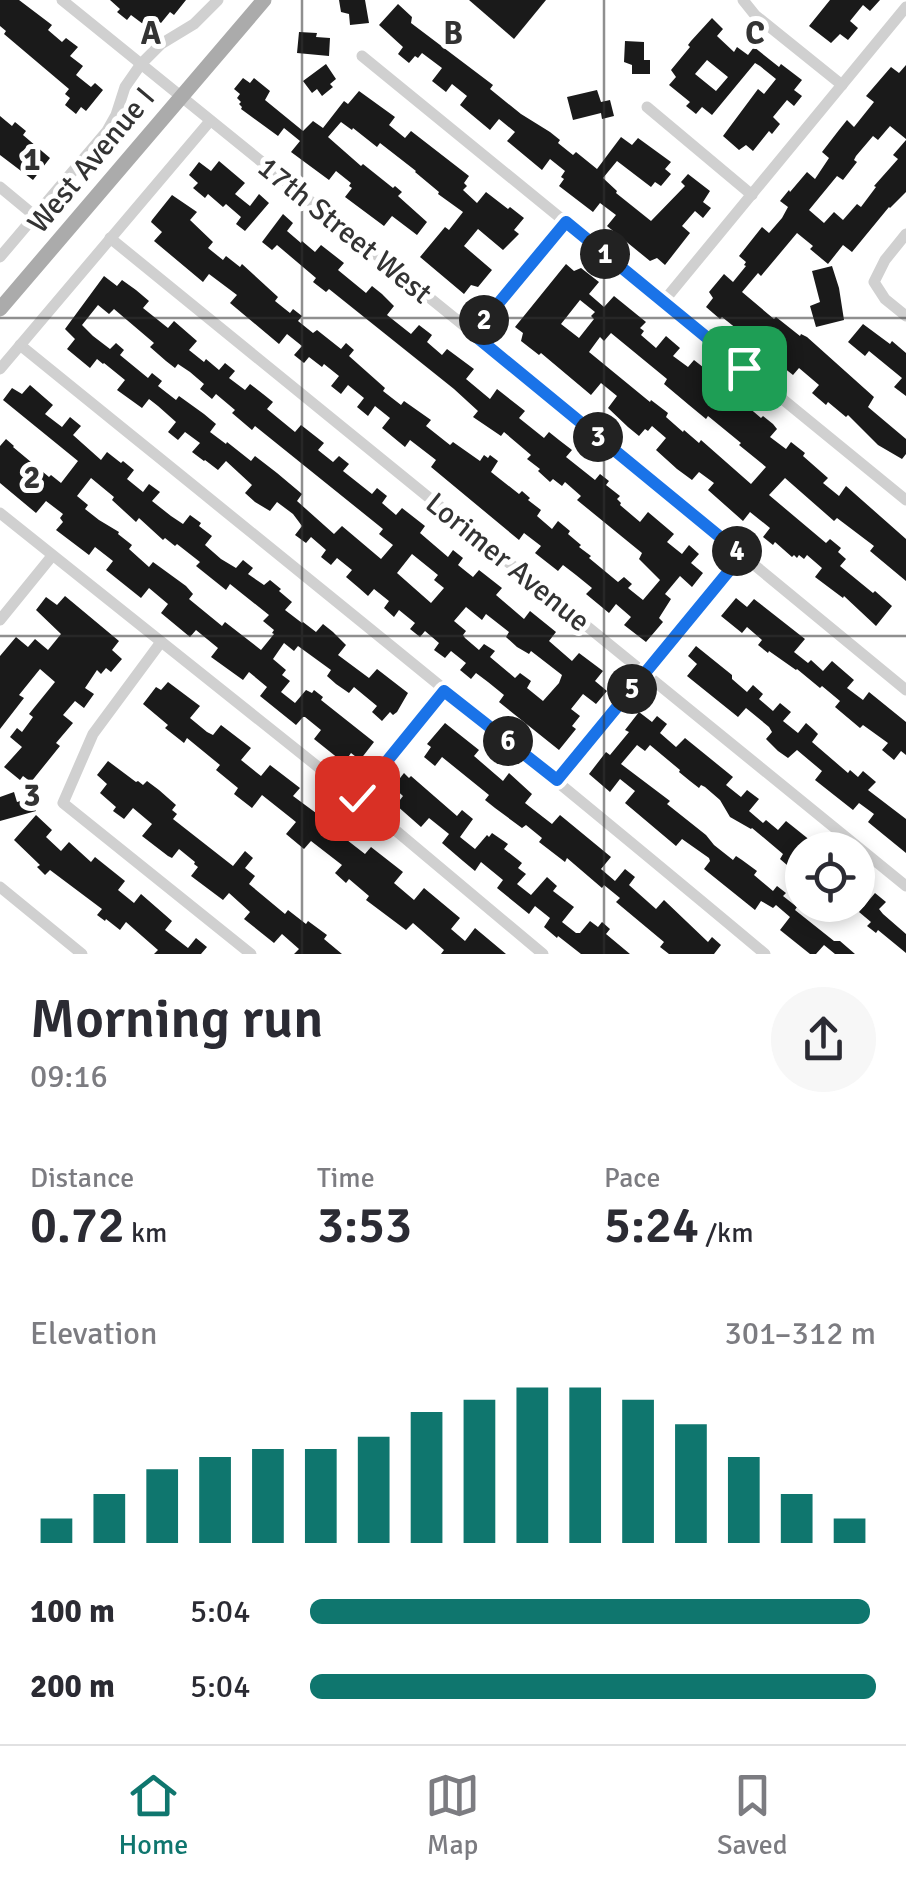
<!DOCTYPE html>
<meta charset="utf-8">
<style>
:root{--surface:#fff;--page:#f7f7f7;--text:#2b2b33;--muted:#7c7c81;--line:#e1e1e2;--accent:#0f766e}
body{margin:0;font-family:Signika,sans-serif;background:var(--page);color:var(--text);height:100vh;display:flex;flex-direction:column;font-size:38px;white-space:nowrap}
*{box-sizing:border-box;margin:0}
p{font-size:32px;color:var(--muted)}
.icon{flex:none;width:55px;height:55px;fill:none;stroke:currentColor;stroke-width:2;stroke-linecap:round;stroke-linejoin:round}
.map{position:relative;height:954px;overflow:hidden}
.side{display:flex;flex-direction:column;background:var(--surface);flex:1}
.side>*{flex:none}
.tools{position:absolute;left:785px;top:832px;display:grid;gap:20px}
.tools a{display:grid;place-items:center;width:90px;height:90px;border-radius:50%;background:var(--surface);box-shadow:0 5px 15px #0003;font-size:50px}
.pin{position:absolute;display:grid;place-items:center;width:85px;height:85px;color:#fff;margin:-42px;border-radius:20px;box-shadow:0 5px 15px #0006}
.km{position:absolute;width:50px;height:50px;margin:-25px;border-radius:50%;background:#222;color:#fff;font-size:28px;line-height:50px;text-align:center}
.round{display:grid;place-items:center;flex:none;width:105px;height:105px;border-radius:52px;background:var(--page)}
.headline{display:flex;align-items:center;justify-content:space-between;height:170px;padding:0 30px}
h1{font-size:55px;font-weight:600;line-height:75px}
.metrics{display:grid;grid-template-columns:repeat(3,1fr);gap:15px;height:170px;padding:10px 30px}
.metrics div{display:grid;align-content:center}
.metrics b{font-size:50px;font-weight:600}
.metrics small{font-size:28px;font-weight:400}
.metrics p{font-size:28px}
.chart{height:280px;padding:20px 30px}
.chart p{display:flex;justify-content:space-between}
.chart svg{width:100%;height:180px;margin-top:10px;stroke:var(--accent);stroke-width:6}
ul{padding:0 30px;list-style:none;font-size:32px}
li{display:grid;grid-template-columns:160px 120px 1fr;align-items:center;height:75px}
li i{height:25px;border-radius:12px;background:var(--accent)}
.dock{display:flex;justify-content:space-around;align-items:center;height:140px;border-top:2px solid var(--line);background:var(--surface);font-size:28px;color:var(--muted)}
.dock a{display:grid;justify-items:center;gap:5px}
.dock .current{color:var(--accent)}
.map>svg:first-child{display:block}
.building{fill:#1a1a1a;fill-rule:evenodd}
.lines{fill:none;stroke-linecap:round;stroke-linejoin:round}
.minor{stroke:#d0d0d0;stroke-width:11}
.major{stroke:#ababab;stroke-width:15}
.route-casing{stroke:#fff;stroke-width:20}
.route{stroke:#1a73e8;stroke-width:12}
.grid{fill:none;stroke:#333;stroke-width:2.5;stroke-opacity:0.55}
.labels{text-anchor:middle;stroke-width:10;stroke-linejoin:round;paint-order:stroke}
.street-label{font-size:30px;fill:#333;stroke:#fff}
.grid-label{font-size:32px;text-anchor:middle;font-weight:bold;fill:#333;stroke:#fff;stroke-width:10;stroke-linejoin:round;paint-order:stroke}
</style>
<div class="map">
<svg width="906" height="954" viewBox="0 0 906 954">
<rect width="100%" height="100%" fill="#fff"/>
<g class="building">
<polygon points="0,0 19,0 52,25 48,30 62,42 66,38 78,47 70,56 83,66 76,75 91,87 95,83 103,90 86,111 81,107 76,114 65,105 70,98 65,94 69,89 4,34 6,31 0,26"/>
<polygon points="110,0 186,0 174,15 170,12 161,23 154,18 147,27 131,15 127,20 117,12 120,9"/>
<polygon points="339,0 365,0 369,23 350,25 349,14 341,12"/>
<polygon points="469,0 546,0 514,39"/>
<polygon points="830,0 880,0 870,11 863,5 850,21 858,28 848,40 840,34 831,43 809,26"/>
<polygon points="398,4 412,17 411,23 493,85 490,89 521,114 550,132 560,140 558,143 573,155 576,152 597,169 621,137 632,145 638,138 671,162 665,169 671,174 661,186 655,182 651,187 617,161 603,178 617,191 616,193 651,221 685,186 681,182 688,174 710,191 703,202 711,208 703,218 695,211 682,226 690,233 665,265 657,258 650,261 607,226 616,215 600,203 593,212 559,186 564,179 561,177 565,171 550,159 542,170 507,141 515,132 499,119 490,130 460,105 467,96 452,84 446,92 432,81 442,68 422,53 418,58 415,56 409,63 398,54 403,47 379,25"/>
<path d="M712 18 723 29 717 36 734 52 737 47 748 55 754 47 779 67 781 64 802 80 794 90 802 96 794 106 787 100 773 117 780 124 772 134 769 131 753 151 746 145 739 150 723 136 758 89 764 94 776 79 760 66 755 63 712 115 702 107 696 114 686 106 690 102 669 85 676 77 671 70 690 47 688 45 691 41ZM707 60 728 77 716 91 695 74Z"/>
<polygon points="299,32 317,33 316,37 330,38 329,56 297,53"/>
<polygon points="625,41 644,42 644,60 650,60 650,74 632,74 632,65 624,62"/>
<polygon points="326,64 336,79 330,84 333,87 322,96 317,89 312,93 303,81"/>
<polygon points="906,65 906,139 890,126 878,140 873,136 856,156 854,160 857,162 843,180 837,176 809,210 824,223 834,212 843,220 857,204 861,207 876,187 874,186 898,159 893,155 906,140 906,192 890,208 889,207 852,252 843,245 828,264 810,249 813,246 797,233 761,276 758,273 742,292 774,319 776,317 800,336 801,334 807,337 874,397 868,407 906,439 906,454 902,459 878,445 848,415 846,417 828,402 826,405 812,393 819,385 799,368 793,375 774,360 772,362 762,354 758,350 765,341 749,327 732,346 729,344 737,329 722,317 720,319 706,307 713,298 709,292 724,274 733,282 746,266 744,265 746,262 739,256 762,227 769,233 782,218 788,207 780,201 789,190 790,192 807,172 815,179 829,158 822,152 839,130 847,120 854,127 874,102 866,96 891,67 899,73"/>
<polygon points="243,78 250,83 254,78 270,91 265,100 303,131 313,121 323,128 344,101 348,104 359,91 395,117 389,125 405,138 411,131 469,176 464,183 467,186 463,190 477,203 486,192 508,209 510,207 524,218 514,230 519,234 503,250 478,229 464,246 492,270 478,287 471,285 464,294 420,257 445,227 449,230 463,212 438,194 439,192 415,172 416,171 380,143 377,147 353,128 352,130 341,122 328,137 361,166 363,164 393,188 395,186 402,192 398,196 427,222 417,235 392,216 384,226 345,197 352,188 349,186 351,183 336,171 329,180 291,152 300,141 284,128 278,136 241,109 242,107 239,104 241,102 237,98 240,94 234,89"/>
<polygon points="597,90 601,102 610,100 614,116 602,119 601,113 573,120 567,97"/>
<polygon points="0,116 12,126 15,122 26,131 23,135 50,158 33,180 0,155"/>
<polygon points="219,161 245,183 235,194 250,206 259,194 269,203 245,231 236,224 241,217 226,204 223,207 208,194 205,198 193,188 198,183 189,175 199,162 211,171"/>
<polygon points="172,195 197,212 190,220 213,242 208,248 223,260 226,256 240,267 242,264 278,297 275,301 290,313 293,309 302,316 298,321 313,333 317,330 341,349 346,343 354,350 349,356 385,388 383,391 401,405 404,401 431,420 426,426 450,445 453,442 480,461 484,455 488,458 490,455 498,461 491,472 519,494 522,491 530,498 528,500 541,510 537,516 552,529 558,521 570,531 568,534 581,545 579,547 591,556 589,558 618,582 624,577 632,584 628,588 643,600 660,580 639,559 642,553 577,500 581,496 565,482 562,486 553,479 550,482 538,471 540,469 527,459 531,455 504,432 501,436 473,417 478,411 454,389 329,289 326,292 313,282 316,278 277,245 272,250 262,242 283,214 293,223 287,231 301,243 302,241 315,252 321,245 344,263 338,270 366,293 372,286 382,294 394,306 387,315 411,334 419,325 432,335 427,342 442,355 447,349 474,369 466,379 490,399 497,389 525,411 519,418 544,438 549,432 559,440 572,450 566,457 595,480 600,474 609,481 606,485 620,496 617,499 621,503 620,505 640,522 648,512 674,534 667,542 682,554 689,545 699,554 691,563 703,573 692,587 680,576 665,594 671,599 659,618 663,622 646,642 624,625 631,617 616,604 609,613 586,594 592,588 576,575 563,565 558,571 535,553 541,546 524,533 519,540 431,467 436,460 410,440 405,447 382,428 390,418 375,406 368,416 357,407 364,398 348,385 341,394 331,386 339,376 324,364 322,367 309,357 304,363 294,355 302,346 287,334 279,344 230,303 237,295 209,274 203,282 154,241 162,232 151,222 152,220"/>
<path d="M566 264 574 271 581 268 599 282 589 294 604 307 614 296 646 322 640 328 644 331 641 335 656 348 666 336 680 348 673 356 688 367 694 360 727 386 726 388 761 418 763 416 773 424 777 429 770 437 786 449 791 442 805 453 803 456 828 478 823 483 839 496 846 486 906 539V581L870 551 874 546 837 518 834 521 785 478 769 495 826 543 830 539 841 548 838 552 846 559 840 566 873 593 875 591 892 606 876 626 844 596 843 598 815 577 822 568 807 555 804 559 799 555 797 558 794 555 792 557 775 542 773 545 763 537 770 528 750 512 743 521 708 490 714 483 699 472 692 480 677 469 656 450 666 438 652 426 648 431 645 429 639 436 628 427 608 408 617 396 601 383 591 395 541 353 539 355 521 341 523 333 515 327ZM580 300 595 312 591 316 594 319 579 338 561 324ZM611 333 667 379 664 384 689 405 706 419 708 416 741 443 739 445 766 467 751 484 701 440 699 443 684 430 683 432 666 417 668 413 651 400 650 402 589 352 600 337 604 341Z"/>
<polygon points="832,266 839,288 844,320 816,327 810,306 820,302 812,271"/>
<path d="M104 276 117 286 122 280 136 290 149 301 143 308 168 328 174 321 197 341 189 350 204 362 206 359 219 370 225 363 235 371 229 378 245 390 250 384 263 394 273 402 267 409 295 432 301 425 324 443 318 450 333 462 339 456 349 464 343 471 372 494 377 488 387 496 382 503 396 515 402 508 425 526 420 533 448 557 453 550 463 558 458 565 473 577 479 570 502 588 496 595 524 619 530 611 556 632 549 641 572 661 579 653 603 671 595 681 607 691 596 704 583 694 571 709 580 716 572 726 576 729 559 750 499 702 504 695 488 682 476 673 471 679 460 670 466 663 451 651 445 658 434 650 439 643 425 631 420 637 410 629 415 623 399 610 394 617 384 608 389 601 374 589 368 596 359 588 346 577 352 570 337 558 331 565 321 557 326 550 311 537 306 543 295 535 302 526 293 514 277 502 270 511 255 502 245 493 252 485 226 461 218 470 205 460 204 461 192 452 200 443 185 432 178 440 168 432 176 422 158 406 149 399 142 408 117 390 125 380 104 363 103 364 97 359 90 368 67 349 75 339 65 329ZM98 305 109 314 114 309 154 343 150 347 166 361 175 368 178 364 190 372 204 384 200 389 212 399 216 394 235 410 232 413 252 430 255 426 383 529 379 534 393 545 381 559 342 526 334 534 297 501 302 494 277 473 255 456 251 461 227 442 226 444 210 432 216 424 204 414 179 396 176 400 158 386 162 381 152 373 148 378 120 355 124 350 116 343 110 349 93 336 82 325ZM412 554 438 575 434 580 444 588 431 603 397 573ZM466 607 482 620 486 614 509 632 506 637 517 647 529 654 531 651 562 675 559 683 543 701 527 688 531 681 520 673 515 678 490 657 495 651 484 644 479 650 465 638 463 635 466 631 454 621Z"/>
<polygon points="863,324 890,344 892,341 906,353 906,396 894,387 902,378 869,351 865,356 848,342"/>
<path d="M30 385 53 405 45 414 62 427 70 417 81 426 73 435 101 460 107 452 121 463 123 461 134 470 127 479 143 492 149 484 160 492 152 501 171 516 183 524 190 515 201 523 199 526 212 536 205 545 221 559 236 568 243 560 253 568 248 574 264 585 270 580 281 589 279 591 292 602 285 610 302 623 303 622 316 632 323 624 333 632 346 645 338 655 369 678 377 669 408 693 397 712 393 715 390 712 382 721 372 712 377 706 354 687 349 693 336 684 327 676 331 670 298 646 294 651 284 643 273 659 286 670 282 675 290 681 281 692 295 703 306 690 312 693 314 690 323 697 321 700 374 742 360 760 351 753 344 763 314 739 321 730 305 717H303L296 725 260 696 267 687 249 672 243 680 211 657 218 648 196 630 190 637 161 613 168 604 149 588 141 598 106 570 113 561 95 547 89 555 56 530 63 522 60 518 63 514 46 501 36 513 0 483V446L6 439 14 446 13 447 49 477 51 475 61 483 78 461 3 400 12 388 22 394ZM91 478 114 497 112 500 136 522 139 518 163 540 165 538 175 546 177 544 200 562 196 566 226 590 230 584 269 615 263 621 274 630 272 633 274 634 261 650 225 622 222 626 189 599 193 594 186 586 153 562 149 567 129 549 132 545 118 534 119 532 99 520 85 509 88 505 77 496Z"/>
<polygon points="65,596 119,641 112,650 122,659 111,672 106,668 101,674 97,670 85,688 94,694 84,708 75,701 63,715 73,723 56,743 60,746 31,782 23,776 20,780 4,767 22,747 10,737 17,728 22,732 33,717 29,714 55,682 40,669 19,695 24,698 0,729 0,656 16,637 28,647 35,639 48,650 61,634 36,610 46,597 57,605"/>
<polygon points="736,598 747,607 754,599 805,639 794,652 808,663 811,660 823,671 832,661 854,680 847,688 863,700 869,692 906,722 906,755 901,751 894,760 882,750 888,743 863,725 860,728 835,707 840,701 822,686 820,688 797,669 796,670 769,651 768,653 758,645 762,640 747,627 742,633 721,616"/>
<polygon points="696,646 732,675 732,679 747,692 753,685 763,694 759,699 773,711 780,703 791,712 783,721 798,733 806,723 814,730 818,734 812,742 848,773 850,770 858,777 863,771 876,782 868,790 906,819 906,853 868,822 874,814 859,803 853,810 815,780 822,771 797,750 788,758 778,751 766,739 772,732 769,727 746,708 738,717 687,676 697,664 688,656"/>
<polygon points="168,682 200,706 190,718 207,732 213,735 221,725 251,748 241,760 261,776 270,765 300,788 293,796 316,813 321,806 354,831 347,840 365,854 371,847 403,872 394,883 414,900 424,888 460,918 451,929 465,941 475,928 506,954 441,954 444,950 413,923 406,930 366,900 369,896 349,879 346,883 335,873 342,865 311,841 304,849 286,834 296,822 262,795 252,808 234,794 238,788 216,770 220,765 187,738 184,743 165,728 168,725 143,704 156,687 161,690"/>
<polygon points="639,712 652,722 657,716 667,724 660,733 676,747 685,738 733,777 726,785 741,797 747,790 759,799 749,811 763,823 766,820 778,830 786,821 811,841 802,850 802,878 780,859 783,854 770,843 752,828 751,829 730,817 720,800 705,787 701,785 699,788 690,781 679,772 680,770 650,745 645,751 637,745 621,764 670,801 667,804 706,835 714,845 733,860 736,856 742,860 757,871 754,875 773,891 777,886 786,893 783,896 797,907 795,910 834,941 840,941 855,954 835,954 824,945 816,954 810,954 780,930 790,917 776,905 773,908 761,901 755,910 704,869 710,861 709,858 682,839 676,846 625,803 635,791 620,779 610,792 589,774 606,752 610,755 629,732 625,730"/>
<polygon points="445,723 479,750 474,756 503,781 509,773 532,794 525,803 552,824 560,815 611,857 601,869 615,881 625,869 635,877 629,885 656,909 664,900 708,942 712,937 721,945 714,954 669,954 660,947 664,942 616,902 620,898 604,885 602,888 567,858 565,862 539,842 542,838 526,825 522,828 495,808 485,800 489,795 442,757 435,766 424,757 431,747 427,744"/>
<polygon points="108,761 136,782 138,781 143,785 147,781 159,790 176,805 172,810 177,814 173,819 233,866 245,851 253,858 245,868 255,876 249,884 285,914 288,910 306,924 308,921 327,935 324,939 342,954 294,954 299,949 282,934 274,943 244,919 250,912 229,893 223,900 191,876 198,867 194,864 195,862 179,849 172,858 168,856 142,836 152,824 133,808 124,819 113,811 116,807 100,793 107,784 97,775"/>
<polygon points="404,773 409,778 411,776 457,816 462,810 473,819 460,837 475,849 487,835 489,837 492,833 508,844 504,849 522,863 518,868 526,874 517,884 531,895 547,877 557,886 553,891 574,907 562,922 576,933 580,933 590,921 598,927 602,922 610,929 606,934 630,954 581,954 558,936 557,938 544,927 550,918 535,906 529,914 497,888 503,880 481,862 475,871 463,861 442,843 449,834 429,818 421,827 396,805 403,796 393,787"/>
<polygon points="14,792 17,802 32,798 36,811 0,821 0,797"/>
<polygon points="36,815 52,830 46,837 61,851 69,842 91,862 95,857 125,881 118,890 134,903 141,894 172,921 165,930 188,948 196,938 207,947 201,954 154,954 158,950 126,922 120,930 106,919 105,921 97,915 102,909 50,870 45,875 37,867 40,865 14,840"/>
<polygon points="875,893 886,902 879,909 883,914 906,934 906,953 878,930 876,933 867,926 871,922 859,912"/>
</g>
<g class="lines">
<g class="minor">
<polyline points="62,0 473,333 906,690"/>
<polyline points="743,0 755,15 842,85"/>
<polyline points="362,56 906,500"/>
<polyline points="647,107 752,195"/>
<polyline points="0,187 35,216"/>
<polyline points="906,234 885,260 874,282 885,299 906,316"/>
<polyline points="110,238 906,886"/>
<polyline points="0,257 107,131 116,115 125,87 141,64 161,44 194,24 218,0"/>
<polyline points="663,302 906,7"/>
<polyline points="473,333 566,221"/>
<path d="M20 345C269 547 519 748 765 954"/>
<polyline points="0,369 210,121"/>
<polyline points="0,513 357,798 543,954"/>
<polyline points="0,620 52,556"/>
<polyline points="161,642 93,734 63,803 251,954"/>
<polyline points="557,779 741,555"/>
<polyline points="357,798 445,691"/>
<polyline points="0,887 82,954"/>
</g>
<polyline class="major" points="0,309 264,0"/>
</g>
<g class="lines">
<g class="route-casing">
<polyline id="route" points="357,798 444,691 557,780 742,555 473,334 566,222 744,368"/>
</g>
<use href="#route" class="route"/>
</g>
<path class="grid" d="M302 0V954M604 0V954M0 318H906M0 636H906"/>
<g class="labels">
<g class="street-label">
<text transform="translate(91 160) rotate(-50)" y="10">West Avenue I</text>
<text transform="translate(345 230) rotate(39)" y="10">17th Street West</text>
<text transform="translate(508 562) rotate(39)" y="10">Lorimer Avenue</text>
</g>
</g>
<g class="grid-label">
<text x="151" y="44">A</text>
<text x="453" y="44">B</text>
<text x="755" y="44">C</text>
<text x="32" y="170">1</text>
<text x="32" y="488">2</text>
<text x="32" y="806">3</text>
</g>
</svg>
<div class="tools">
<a><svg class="icon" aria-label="locate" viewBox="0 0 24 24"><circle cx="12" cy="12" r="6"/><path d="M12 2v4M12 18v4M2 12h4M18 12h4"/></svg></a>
</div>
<div class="pin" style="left:744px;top:368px;background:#1e9e55"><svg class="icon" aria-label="arrive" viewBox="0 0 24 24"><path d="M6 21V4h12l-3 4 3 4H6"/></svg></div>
<div class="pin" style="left:357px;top:798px;background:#d93025"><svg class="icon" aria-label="check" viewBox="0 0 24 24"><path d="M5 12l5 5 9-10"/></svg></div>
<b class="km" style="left:605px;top:254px">1</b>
<b class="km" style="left:484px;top:320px">2</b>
<b class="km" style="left:598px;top:437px">3</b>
<b class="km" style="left:737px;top:551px">4</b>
<b class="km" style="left:632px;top:689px">5</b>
<b class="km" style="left:508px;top:741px">6</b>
</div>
<section class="side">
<div class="headline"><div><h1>Morning run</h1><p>09:16</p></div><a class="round"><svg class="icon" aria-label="share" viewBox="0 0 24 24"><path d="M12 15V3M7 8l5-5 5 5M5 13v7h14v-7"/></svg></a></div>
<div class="metrics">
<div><p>Distance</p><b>0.72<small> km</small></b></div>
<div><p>Time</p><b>3:53</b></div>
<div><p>Pace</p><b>5:24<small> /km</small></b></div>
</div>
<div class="chart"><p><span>Elevation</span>301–312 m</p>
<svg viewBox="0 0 160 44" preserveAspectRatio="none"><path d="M5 44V38M15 44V32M25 44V26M35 44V23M45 44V21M55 44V21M65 44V18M75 44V12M85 44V9M95 44V6M105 44V6M115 44V9M125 44V15M135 44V23M145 44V32M155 44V38"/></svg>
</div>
<ul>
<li><b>100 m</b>5:04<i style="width:99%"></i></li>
<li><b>200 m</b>5:04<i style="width:100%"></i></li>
</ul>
</section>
<nav class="dock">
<a class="current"><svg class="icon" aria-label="home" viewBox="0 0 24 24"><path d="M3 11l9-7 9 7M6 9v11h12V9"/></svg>Home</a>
<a><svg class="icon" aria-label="map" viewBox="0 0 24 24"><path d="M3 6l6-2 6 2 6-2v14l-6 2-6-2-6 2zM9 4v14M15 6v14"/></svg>Map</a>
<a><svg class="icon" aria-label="saved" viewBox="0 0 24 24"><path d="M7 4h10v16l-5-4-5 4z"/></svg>Saved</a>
</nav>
